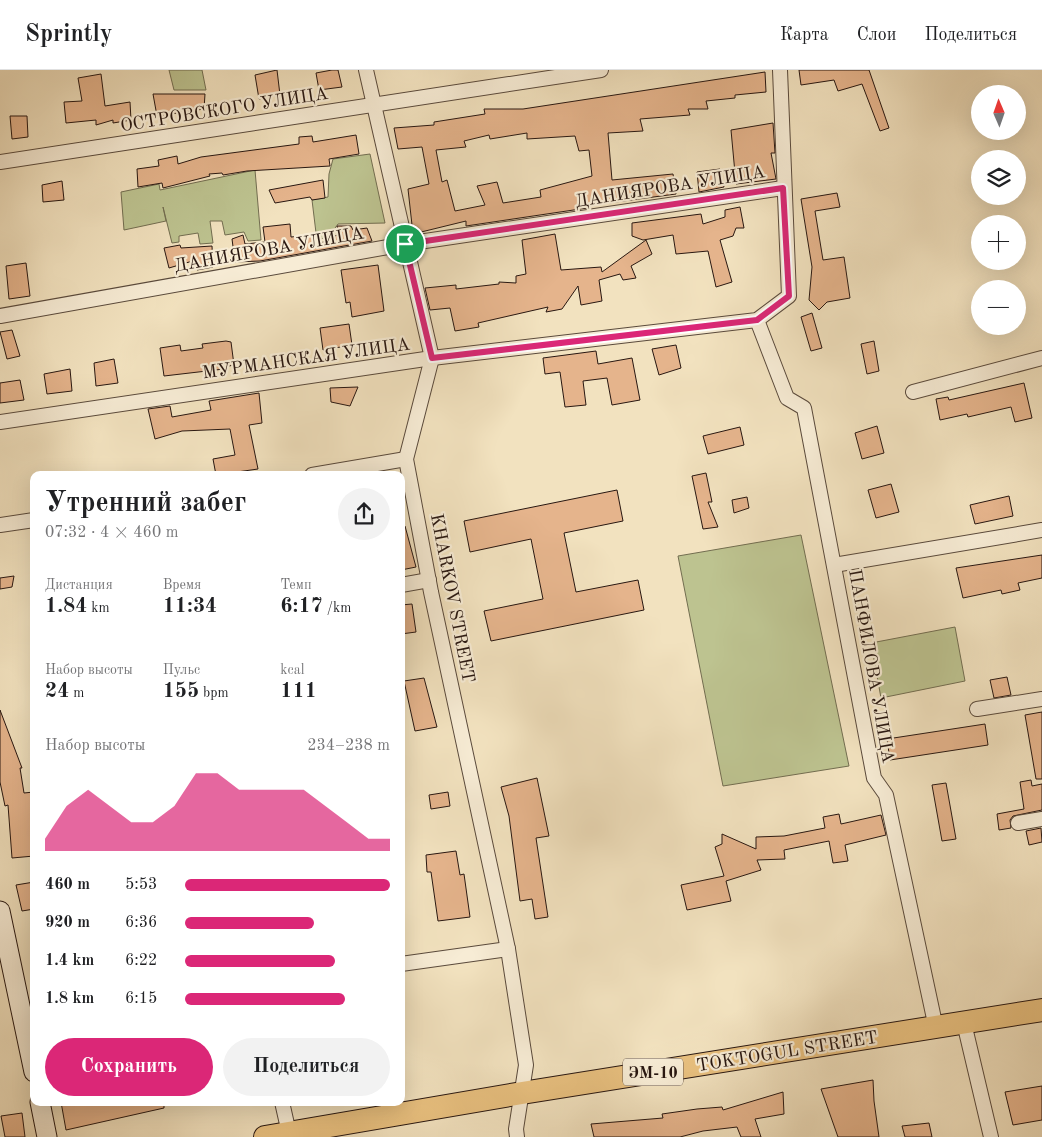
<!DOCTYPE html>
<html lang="ru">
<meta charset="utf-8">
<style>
:root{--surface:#fff;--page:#f2f2f2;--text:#202124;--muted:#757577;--line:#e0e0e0;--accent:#db2777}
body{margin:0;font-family:"Old Standard TT",serif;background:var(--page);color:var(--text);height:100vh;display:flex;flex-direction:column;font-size:19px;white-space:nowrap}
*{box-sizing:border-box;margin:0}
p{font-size:16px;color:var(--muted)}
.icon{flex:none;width:28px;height:28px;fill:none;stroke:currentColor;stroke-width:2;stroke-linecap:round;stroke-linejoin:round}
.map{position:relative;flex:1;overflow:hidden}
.details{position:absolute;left:30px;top:401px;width:375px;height:635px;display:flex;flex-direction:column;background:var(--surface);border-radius:10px;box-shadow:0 5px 20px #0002}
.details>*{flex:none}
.needle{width:32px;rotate:358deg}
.tools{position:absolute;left:971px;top:15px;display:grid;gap:10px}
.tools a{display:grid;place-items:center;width:55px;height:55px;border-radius:50%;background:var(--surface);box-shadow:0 5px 20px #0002;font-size:25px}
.pin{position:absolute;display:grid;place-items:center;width:42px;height:42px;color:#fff;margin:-21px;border:2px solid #fff;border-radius:50%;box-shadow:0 1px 5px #0007}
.round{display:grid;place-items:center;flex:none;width:52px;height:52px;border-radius:26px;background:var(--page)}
.head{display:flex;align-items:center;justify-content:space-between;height:85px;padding:0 15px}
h1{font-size:28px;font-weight:800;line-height:38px}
.stats{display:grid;grid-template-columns:repeat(3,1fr);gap:8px;height:85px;padding:5px 15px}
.stats div{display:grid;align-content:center}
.stats b{font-size:21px;font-weight:800}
.stats small{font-size:14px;font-weight:400}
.stats p{font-size:14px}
.chart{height:140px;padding:10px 15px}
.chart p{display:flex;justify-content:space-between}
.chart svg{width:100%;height:90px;margin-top:5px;fill:var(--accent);opacity:.7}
.primary-button{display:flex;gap:10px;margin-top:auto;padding:10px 15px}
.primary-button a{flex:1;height:58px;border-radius:30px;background:var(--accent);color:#fff;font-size:20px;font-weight:800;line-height:58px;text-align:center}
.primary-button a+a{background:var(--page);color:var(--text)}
ul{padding:0 15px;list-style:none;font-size:16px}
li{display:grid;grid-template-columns:80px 60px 1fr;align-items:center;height:38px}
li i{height:12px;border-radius:6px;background:var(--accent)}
header{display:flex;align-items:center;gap:30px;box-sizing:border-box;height:70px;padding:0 25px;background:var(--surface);border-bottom:1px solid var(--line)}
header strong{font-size:24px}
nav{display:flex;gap:28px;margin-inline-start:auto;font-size:18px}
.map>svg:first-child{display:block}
.green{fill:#bdc390;stroke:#726d50}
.building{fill:#e5b48c;stroke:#281711;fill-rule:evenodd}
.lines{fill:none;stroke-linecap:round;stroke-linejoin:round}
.minor-casing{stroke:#5a4a3c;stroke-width:16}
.secondary-casing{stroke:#281711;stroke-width:21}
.trunk-casing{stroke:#281711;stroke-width:24}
.minor{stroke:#f7ecd5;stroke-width:14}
.secondary{stroke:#f7ecd5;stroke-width:19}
.trunk{stroke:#e9c180;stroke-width:22}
.route-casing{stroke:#fff;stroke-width:10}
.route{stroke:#db2777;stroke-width:6}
.labels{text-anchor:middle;stroke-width:4.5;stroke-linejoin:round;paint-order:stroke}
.shield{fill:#f7ecd5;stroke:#66574c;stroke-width:1}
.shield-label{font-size:16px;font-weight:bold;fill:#281711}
.street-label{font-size:18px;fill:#281711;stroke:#f7ecd5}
</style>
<header>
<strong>Sprintly</strong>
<nav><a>Карта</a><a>Слои</a><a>Поделиться</a></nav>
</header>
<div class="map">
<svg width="1042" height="1067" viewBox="0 0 1042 1067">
<rect width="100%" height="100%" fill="#f2e2bf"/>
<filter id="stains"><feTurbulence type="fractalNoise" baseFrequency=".004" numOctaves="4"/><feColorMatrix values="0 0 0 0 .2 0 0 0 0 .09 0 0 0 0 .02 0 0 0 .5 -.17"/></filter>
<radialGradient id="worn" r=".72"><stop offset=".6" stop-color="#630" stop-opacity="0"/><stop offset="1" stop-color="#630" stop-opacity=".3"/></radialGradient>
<g class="green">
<polygon points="169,0 202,0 206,20 174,20"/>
<polygon points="370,84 385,153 338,154 330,165 317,171 312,130 328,127 329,104 333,89"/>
<polygon points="255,100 261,170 248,171 244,162 225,165 222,151 210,151 213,173 200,174 198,163 179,166 179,172 172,173 163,137 166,151 124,160 121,122 159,114 160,120"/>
<polygon points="801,465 849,696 723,716 678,486"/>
<polygon points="955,557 965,611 881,628 871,573"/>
</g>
<g class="building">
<polygon points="277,0 280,25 259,29 255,5"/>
<polygon points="332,0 338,0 342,17 319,20 316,3"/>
<polygon points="799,0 869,0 889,58 880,61 862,14 838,21 834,10 801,15"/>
<path d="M765 2 766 22 735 25V28L706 31 708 39H688L690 45 640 49 643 61 608 63 612 110 673 104 676 124 586 136 587 138 466 156V151L413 164 408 119 429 114 422 77 398 79 394 58 434 55V52L485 44 484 39H523ZM527 63V69L575 66 579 81 589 80 592 106 540 120 541 127 503 133 497 112 477 116 485 135 455 141 447 110 442 112 436 80 466 77 464 71 489 65 490 69Z"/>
<polygon points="101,4 105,36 130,32 131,50 113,53 113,50 96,55 96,50 66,53 64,32 82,31 78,8"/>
<polygon points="153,24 205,24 204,39 157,46"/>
<polygon points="10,46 27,46 28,67 12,69"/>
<polygon points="773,53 775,83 771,83 776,109 736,114 731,60"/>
<polygon points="356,65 359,84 329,89 330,96 247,101 223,105 222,103 209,104 210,106 163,118 162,113 138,117 137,99 159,96 158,90 177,86 178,94 201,87 299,74 299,67 312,66 313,72"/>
<polygon points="720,99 724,117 699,122 697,102"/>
<polygon points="323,110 325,128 312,130 310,127 275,133 269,120"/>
<polygon points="62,111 64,130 43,132 42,115"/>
<polygon points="837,123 840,137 815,141 823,190 844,187 850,228 827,232 819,240 809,230 812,197 801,129"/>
<polygon points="740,137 744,158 736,158 733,166 720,170 732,212 716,217 708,181 676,184 673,165 643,170 632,166 632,153 701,144 703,154 725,147 725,140"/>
<polygon points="290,154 291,167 314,165 315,176 339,164 337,156 351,156 353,160 367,158 372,171 260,191 235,192 232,169 243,165 245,174 265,172 263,157"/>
<polygon points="555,164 561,200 601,197 602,202 646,170 652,184 631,196 636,208 623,210 620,204 599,210 602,231 581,235 578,216 562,239 546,242 548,237 478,253 479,257 455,261 450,238 430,240 425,218 456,215 456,219 499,214 499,212 516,213 516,206 526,204 522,170"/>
<polygon points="180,175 181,178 212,176 213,197 197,200 196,190 169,198 164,178"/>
<polygon points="26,193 30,226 9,229 6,196"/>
<polygon points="378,195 384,241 352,247 350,232 346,233 341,200"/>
<polygon points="812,243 822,278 811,281 801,247"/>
<polygon points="349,254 352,275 323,280 320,258"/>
<polygon points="12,260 20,286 7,289 0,262"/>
<polygon points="226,271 231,272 234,295 224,297 224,299 164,306 160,278 180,275 181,281 203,278 202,274"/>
<polygon points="874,271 879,301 867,304 861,274"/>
<polygon points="676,275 681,298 659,305 652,279"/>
<polygon points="596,281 598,294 632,288 640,330 612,335 607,308 583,311 586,335 565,337 560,302 545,304 543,288"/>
<polygon points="114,289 118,313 96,316 94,293"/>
<polygon points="70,299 72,321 47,324 44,304"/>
<polygon points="20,310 24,330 0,333 0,313"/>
<polygon points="1024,313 1032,348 1015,352 1011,337 968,347 967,344 940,350 936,329 948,327 949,330"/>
<polygon points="358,317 350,336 331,332 330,318"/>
<polygon points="259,323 262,353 249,355 258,399 216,405 213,389 235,385 230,359 182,361 155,369 148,339 170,336 172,347 211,340 209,331"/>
<polygon points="877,356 884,383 862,389 855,363"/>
<polygon points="740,357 744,375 708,384 703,366"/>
<polygon points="706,403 712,432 708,432 718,457 703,459 692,406"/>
<polygon points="891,414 899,442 876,448 868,420"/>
<polygon points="617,420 623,451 564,463 576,522 638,510 644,540 491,571 484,541 543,529 531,469 470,482 464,451"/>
<polygon points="1009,426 1013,446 975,454 970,435"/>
<polygon points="747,427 749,438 734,443 732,430"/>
<polygon points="401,456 405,456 416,497 401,500"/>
<polygon points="1042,485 1042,508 1018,513 1020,520 1002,524 1001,520 963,528 956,498"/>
<polygon points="14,506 12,517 0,519 0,508"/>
<polygon points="412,534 416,562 401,564 401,535"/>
<polygon points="1007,607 1011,625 994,628 990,610"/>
<polygon points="424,608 437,657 415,661 404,611"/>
<polygon points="0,640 22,698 20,698 24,723 34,722 34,786 12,788 8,735 5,736 0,712"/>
<polygon points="1042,642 1042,709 1036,709 1025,645"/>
<polygon points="985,654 988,675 890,690 887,669"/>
<polygon points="537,708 549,766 536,768 548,847 535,849 532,829 520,831 509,746 501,717"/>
<polygon points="1031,710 1032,716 1042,714 1042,740 1013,746 1010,750 1011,758 999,760 997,744 1024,739 1020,712"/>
<polygon points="946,713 956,769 942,771 932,715"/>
<polygon points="448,722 450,736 431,739 429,725"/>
<polygon points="839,744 841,754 881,745 886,765 845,775 848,791 833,793 829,771 784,780 785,789 757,790 761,800 726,811 731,831 687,840 681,815 724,806 715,777 722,774 722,764 756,779 756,767 784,766 825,758 823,747"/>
<polygon points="1041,758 1042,772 1029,775 1026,761"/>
<polygon points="456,781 460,805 464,804 470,847 438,851 431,802 427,802 426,785"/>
<polygon points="34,812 34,839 22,841 16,815"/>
<polygon points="873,1010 874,1031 879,1067 838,1067 821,1019"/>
<polygon points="1042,1016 1042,1050 1013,1055 1005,1022"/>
<polygon points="783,1022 784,1044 755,1049 761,1067 741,1067 737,1057 703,1061 680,1067 594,1067 591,1054 663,1048 662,1044 697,1039 722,1037 723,1040"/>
<polygon points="61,1032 164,1032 164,1038 66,1060"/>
<polygon points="22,1043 25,1067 5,1067 1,1046"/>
<polygon points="929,1053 932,1067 905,1067 902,1056"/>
</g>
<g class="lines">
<g class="minor-casing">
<g id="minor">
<polyline points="366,0 432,288 406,389 431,522 508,879 526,995 516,1059 517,1067"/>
<polyline points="0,92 601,0"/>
<polyline points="0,246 405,174 783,118"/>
<polyline points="757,250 787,328 804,338 874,708 886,725 936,958"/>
<polyline points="913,322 1042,288"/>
<polyline points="0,352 432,288 757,250 789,226 780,0"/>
<polyline points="312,405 406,389"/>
<polyline points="0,455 34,450"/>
<polyline points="834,495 1042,460"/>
<polyline points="401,515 429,510"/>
<polyline points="977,639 1042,629"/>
<polyline points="1018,753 1042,749"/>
<polyline points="401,894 508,879"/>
<polyline points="964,953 991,1067"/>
<polyline points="282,1032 289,1063"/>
</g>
</g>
<g class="secondary-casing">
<g id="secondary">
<polyline points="0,841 34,1002"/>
<polyline points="40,1032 47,1067"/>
</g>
</g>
<g class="trunk-casing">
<polyline id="trunk" points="265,1067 522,1023 1042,940"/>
</g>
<use href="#minor" class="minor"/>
<use href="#secondary" class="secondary"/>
<use href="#trunk" class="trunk"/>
</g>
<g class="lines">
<g class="route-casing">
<polygon id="route" points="783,118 789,226 757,250 432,288 405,174"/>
</g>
<use href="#route" class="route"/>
</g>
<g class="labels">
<rect class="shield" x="623" y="988.5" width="60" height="27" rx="4"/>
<g class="shield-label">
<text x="653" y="1008">ЭМ-10</text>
</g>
<g class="street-label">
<text transform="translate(224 39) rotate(-9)" y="6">ОСТРОВСКОГО УЛИЦА</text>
<text transform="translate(670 116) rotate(-9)" y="6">ДАНИЯРОВА УЛИЦА</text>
<text transform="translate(269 179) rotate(-10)" y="6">ДАНИЯРОВА УЛИЦА</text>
<text transform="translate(306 288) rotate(-8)" y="6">МУРМАНСКАЯ УЛИЦА</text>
<text transform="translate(453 528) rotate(79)" y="6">KHARKOV STREET</text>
<text transform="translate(872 596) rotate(80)" y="6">ПАНФИЛОВА УЛИЦА</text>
<text transform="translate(787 981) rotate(-9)" y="6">TOKTOGUL STREET</text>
</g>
</g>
<rect width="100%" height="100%" filter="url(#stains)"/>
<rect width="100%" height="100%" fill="url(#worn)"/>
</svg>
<div class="tools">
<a><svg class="needle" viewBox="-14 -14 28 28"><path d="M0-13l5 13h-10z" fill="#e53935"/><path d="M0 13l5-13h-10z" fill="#757577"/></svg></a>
<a><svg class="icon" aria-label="layers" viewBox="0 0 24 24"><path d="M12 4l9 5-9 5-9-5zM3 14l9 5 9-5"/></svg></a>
<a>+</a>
<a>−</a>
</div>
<div class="pin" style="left:405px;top:174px;background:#1e9e55"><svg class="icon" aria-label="arrive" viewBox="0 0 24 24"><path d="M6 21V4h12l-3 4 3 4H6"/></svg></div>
<section class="details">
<div class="head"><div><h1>Утренний забег</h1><p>07:32 · 4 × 460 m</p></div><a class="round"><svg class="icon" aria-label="share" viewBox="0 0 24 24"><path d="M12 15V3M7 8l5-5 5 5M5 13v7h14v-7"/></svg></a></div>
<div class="stats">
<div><p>Дистанция</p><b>1.84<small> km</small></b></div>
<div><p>Время</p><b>11:34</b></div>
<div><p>Темп</p><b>6:17<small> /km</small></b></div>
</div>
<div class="stats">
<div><p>Набор высоты</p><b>24<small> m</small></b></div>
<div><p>Пульс</p><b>155<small> bpm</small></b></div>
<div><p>kcal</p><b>111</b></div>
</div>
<div class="chart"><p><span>Набор высоты</span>234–238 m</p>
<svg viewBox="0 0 160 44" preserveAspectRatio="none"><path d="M0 44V38L10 22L20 14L30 22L40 30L50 30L60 22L70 6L80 6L90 14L100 14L110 14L120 14L130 22L140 30L150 38L160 38V44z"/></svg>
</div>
<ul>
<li><b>460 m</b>5:53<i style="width:100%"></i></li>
<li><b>920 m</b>6:36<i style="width:63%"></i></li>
<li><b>1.4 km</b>6:22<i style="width:73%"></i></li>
<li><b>1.8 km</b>6:15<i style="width:78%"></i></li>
</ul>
<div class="primary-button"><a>Сохранить</a><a>Поделиться</a></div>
</section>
</div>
